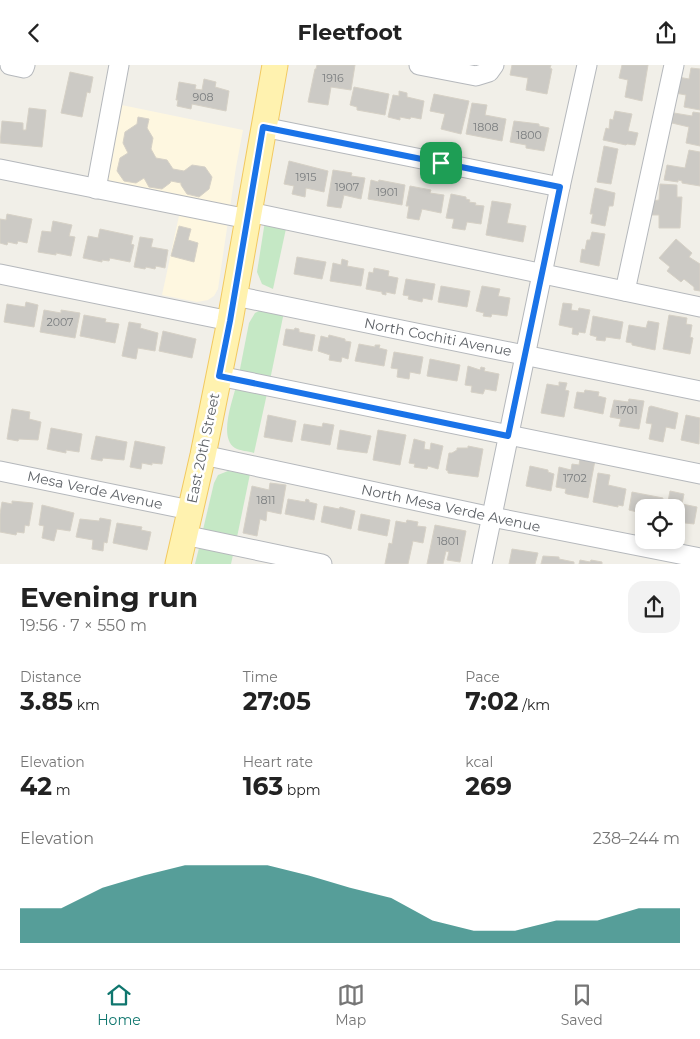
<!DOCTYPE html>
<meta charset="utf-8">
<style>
:root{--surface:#fff;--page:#f2f2f2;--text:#222;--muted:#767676;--line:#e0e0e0;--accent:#0f766e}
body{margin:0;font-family:Montserrat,sans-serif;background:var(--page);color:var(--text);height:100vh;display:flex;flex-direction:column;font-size:19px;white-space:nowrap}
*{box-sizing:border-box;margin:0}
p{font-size:16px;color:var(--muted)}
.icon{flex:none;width:28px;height:28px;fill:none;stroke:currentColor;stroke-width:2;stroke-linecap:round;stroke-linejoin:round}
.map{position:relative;height:499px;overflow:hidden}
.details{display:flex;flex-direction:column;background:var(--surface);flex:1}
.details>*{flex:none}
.buttons{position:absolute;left:635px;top:434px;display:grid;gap:10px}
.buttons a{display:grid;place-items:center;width:50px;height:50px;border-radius:10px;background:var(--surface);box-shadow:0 2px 8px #0003;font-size:25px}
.pin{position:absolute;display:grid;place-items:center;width:42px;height:42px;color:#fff;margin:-21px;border-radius:10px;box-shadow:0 2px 8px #0006}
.round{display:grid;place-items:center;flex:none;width:52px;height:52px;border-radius:15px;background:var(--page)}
.overview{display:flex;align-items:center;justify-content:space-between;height:85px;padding:0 20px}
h1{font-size:28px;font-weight:700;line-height:38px}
.stats{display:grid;grid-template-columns:repeat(3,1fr);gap:8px;height:85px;padding:5px 20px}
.stats div{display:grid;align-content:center}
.stats b{font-size:25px;font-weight:700}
.stats small{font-size:14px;font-weight:400}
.stats p{font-size:14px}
.chart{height:140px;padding:10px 20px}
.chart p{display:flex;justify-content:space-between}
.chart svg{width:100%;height:90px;margin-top:5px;fill:var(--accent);opacity:.7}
header{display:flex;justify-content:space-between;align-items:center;height:65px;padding:0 20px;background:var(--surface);font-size:22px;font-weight:700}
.tab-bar{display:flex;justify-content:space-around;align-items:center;height:70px;border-top:1px solid var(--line);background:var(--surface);font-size:14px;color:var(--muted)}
.tab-bar a{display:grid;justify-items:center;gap:2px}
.tab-bar .selected{color:var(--accent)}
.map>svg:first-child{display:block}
.commercial{fill:#fef7e0}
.green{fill:#c5e8c5}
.building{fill:#cccac5;stroke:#d6d1c6}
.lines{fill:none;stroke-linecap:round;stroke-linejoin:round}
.minor-casing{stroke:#b5b8bc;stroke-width:21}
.major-casing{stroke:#f2c960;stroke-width:27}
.minor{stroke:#fff;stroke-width:19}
.major{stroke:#fff2af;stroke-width:25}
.route-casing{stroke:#fff;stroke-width:10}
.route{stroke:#1a73e8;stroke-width:6}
.labels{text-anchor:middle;stroke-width:5;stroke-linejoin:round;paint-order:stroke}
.number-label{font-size:11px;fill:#7a7d7f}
.street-label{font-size:14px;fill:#5f6368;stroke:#fff}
</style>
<header><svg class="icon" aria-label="back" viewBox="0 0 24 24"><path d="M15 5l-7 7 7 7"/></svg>Fleetfoot<svg class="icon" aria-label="share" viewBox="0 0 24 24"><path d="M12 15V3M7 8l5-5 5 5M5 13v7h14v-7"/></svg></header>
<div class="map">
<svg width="700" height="499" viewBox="0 0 700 499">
<rect width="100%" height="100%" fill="#f1efe8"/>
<polygon class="commercial" points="107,37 243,65 236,102 218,224 214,231 208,235 197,237 162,230 180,146 89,128"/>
<g class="green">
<polygon points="265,156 287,159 273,224 262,219 257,207"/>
<polygon points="263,244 284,247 270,315 239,309 249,258 255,248"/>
<path d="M237 318 268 324 254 388C248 386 240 386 235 383 218 373 233 334 237 318Z"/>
<polygon points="228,406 250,409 236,477 202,469 214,418 218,410"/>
<polygon points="200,479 234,485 231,499 195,499"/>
</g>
<g class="building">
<polygon points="317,0 355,0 351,25 331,22 328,40 308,37 315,4 316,4"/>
<polygon points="512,0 551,0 550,3 552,4 547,29 526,25 528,13 510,10"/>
<polygon points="622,0 648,0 642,36 625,32 628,15 619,13"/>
<polygon points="691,3 700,4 700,45 684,42 686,30 675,28 678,12 689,14"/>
<polygon points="70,7 93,12 90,28 87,27 82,52 61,48"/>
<polygon points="204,14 216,17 215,22 229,26 226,46 192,39 191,44 177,41 178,35 176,35 179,17 196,20 195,24 202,25"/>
<polygon points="354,22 389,29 385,50 357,45 357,42 350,40"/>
<polygon points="399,26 407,28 407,32 424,36 421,54 411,52 410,54 400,52 400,55 388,52 393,30 399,31"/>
<polygon points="434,29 469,36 461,69 441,64 445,49 430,46"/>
<polygon points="472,38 487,40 485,50 506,54 502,76 466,69"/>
<polygon points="29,43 46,45 42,82 0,78 2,56 23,58 23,65 26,65"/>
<polygon points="615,46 632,49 628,66 638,68 635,80 627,79 626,80 603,75 606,63 609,64 610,54 613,55"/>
<polygon points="693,47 700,48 700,81 686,78 689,62 672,58 674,48 692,51"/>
<polygon points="138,52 149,54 147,63 153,73 151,84 156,93 167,95 173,104 184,106 192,100 205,102 212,112 209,124 199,132 187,129 181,120 181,118 171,116 170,118 162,124 149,122 144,113 136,118 124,116 117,106 120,93 128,88 123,78 125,67 137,59"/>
<polygon points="514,56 539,59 539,61 549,63 544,86 526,83 526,80 510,77"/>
<polygon points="604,81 618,84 611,119 597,117"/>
<polygon points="689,85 700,87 700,121 682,118 682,116 678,115 678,117 664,115 667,100 685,103"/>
<polygon points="289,96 328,106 324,127 306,123 305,132 292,129 294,121 284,119"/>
<polygon points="333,105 352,108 351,111 365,113 361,134 344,130 341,143 327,141"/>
<polygon points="371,115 378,117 379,115 405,120 402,140 368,134"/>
<polygon points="660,119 677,120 677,132 682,132 680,163 659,163 659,150 651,150 651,136 659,135"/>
<polygon points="410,121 431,125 430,128 444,130 441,148 422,144 419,155 407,153 409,141 406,141"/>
<polygon points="595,123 615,128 613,141 609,141 605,161 591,158 593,149 590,149"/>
<polygon points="451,129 466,132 466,134 470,135 469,137 476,138 475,140 484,141 481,159 467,157 465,165 452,163 454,154 446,153"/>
<polygon points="492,136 511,139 507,158 526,161 523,177 486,170"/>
<polygon points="7,149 32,154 27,178 18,176 17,179 8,177 7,180 0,178 0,154 6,155"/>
<polygon points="53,156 72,160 69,171 75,172 71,191 56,188 56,190 38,187 42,166 51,167"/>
<polygon points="179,161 191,164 188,175 198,178 194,197 171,191"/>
<polygon points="100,164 133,171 131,179 134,180 130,197 110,193 109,196 102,195 102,197 83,193 88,171 98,173"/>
<polygon points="592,167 605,169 599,201 580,197 582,184 585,185 587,175 590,175"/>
<polygon points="140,172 153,174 151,182 168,185 165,203 156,201 155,204 146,202 145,204 134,202"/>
<polygon points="676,174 692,188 689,192 700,199 700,226 694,225 694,222 684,214 681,217 667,206 670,202 659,193"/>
<polygon points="297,192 326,197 322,214 294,209"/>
<polygon points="342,194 348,196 347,201 364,204 361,221 330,216 333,198 341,200"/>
<polygon points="374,203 389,206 388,211 398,213 395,229 386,227 386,230 382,229 382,227 366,224 369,207 373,208"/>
<polygon points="406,214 435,219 432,235 423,233 422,237 408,234 409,231 403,230"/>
<polygon points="441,221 470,226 467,242 438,237"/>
<polygon points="482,221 500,224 498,231 510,233 507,251 492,249 491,252 483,251 484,248 476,246"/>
<polygon points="26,237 38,240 34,262 4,257 7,239 25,242"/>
<polygon points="563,238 572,239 571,245 578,246 579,243 590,245 585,268 579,267 578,270 572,269 573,263 559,260"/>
<polygon points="44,245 61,248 61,245 80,248 75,273 40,267"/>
<polygon points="84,250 106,254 105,257 119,259 115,278 80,271"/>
<polygon points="669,250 687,253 686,259 692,260 690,272 693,273 690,289 663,284"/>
<polygon points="593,251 623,257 620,274 606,272 605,276 596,275 597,272 590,270"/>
<polygon points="648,256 659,258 655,285 632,280 632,278 626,277 629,260 646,263"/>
<polygon points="129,257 141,259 140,263 158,268 155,286 138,283 136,294 122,291"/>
<polygon points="295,263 299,264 299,267 315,270 312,286 283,280 286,264 294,265"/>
<polygon points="163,266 196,274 192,293 159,286"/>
<polygon points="329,270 345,274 345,276 351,277 348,294 342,292 341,297 329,295 330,290 318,286 321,271 328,273"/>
<polygon points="359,279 375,282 375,280 380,280 379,283 387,285 384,301 355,296"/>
<polygon points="394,287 423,292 420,309 410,307 409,314 397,312 398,304 391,303"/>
<polygon points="430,294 460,300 457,316 427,311"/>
<polygon points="468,301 480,305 481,302 485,303 484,306 499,309 496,326 485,324 483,329 471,327 472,321 465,320"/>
<polygon points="559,317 567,318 565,325 569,326 564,352 541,348 547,319 559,321"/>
<polygon points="585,325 599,327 598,331 606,333 603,349 574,343 577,327 584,328"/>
<polygon points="629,334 644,336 639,364 619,361 621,354 610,352 614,335 628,337"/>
<polygon points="651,341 678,348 675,364 666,362 663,377 649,374 652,359 646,358 649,342"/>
<polygon points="12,344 30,347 29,354 41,357 38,375 19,374 18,376 7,374"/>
<polygon points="268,350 296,356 292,377 264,372"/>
<polygon points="686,350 700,353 699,379 681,375"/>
<polygon points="323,358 334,360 330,380 301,375 304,359 322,362"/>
<polygon points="51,363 82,369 79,387 66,385 66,388 47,384"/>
<polygon points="340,365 371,371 367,388 337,384"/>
<polygon points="378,365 406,370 400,400 373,395"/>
<polygon points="96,371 127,377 124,395 103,393 102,396 91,394"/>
<polygon points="414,374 425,377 424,384 430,385 431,378 443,381 438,404 428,401 427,404 414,402 415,399 409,398"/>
<polygon points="135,376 165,382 162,399 152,398 152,400 142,398 141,404 130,402"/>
<polygon points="468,381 483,384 478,412 448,408 448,406 446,405 449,388 452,388 457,385 457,383 468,383"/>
<polygon points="581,387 596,390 588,433 567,429 565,428 566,424 556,422 559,402 571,405 572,399 579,400"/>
<polygon points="530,401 548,405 548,407 554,409 551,426 526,421"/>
<polygon points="598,408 610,410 608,420 626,424 623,441 618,440 618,442 593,437"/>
<polygon points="270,418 286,420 281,449 267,446 266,456 260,454 257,471 243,468 252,421 269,425"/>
<polygon points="670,426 684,429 682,439 697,442 694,459 676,457 676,442 667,442"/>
<polygon points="632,427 663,433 661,442 644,442 644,451 636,450 637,447 629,445"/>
<polygon points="288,434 305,437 306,434 309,435 309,437 317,439 314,455 285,449"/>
<polygon points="12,436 33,438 29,461 25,460 24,468 17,467 16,470 0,467 0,449 2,437 12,439"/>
<polygon points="42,440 74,448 70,466 57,464 54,476 42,473 44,461 39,460"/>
<polygon points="324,441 339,444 340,442 355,446 351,464 321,457"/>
<polygon points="361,449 390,455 387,471 358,465"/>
<polygon points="100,453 111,455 107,478 104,477 103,486 92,484 93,475 76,472 80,454 99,456"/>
<polygon points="407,455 418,457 417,461 426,462 423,478 413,476 408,499 385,499 389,478 392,479 396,456 406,458"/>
<polygon points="117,458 142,462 141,465 151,467 147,485 113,478"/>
<polygon points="435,460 466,466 460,497 447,495 449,487 446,486 443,499 427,499"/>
<polygon points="512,484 538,488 535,499 509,499"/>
<polygon points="543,491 559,492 559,494 574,497 574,499 541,499"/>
<polygon points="580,495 590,497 591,495 602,497 602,499 579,499"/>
</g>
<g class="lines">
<g class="minor-casing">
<g id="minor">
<polyline points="10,0 24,3 25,0"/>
<polyline points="419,0 476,11 489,7 494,0"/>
<polyline points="263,62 560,122"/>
<polyline points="0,104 248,154"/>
<polyline points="96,124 119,0"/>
<polyline points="249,147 700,242"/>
<polyline points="0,209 230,256"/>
<polyline points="625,226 674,0"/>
<polyline points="235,231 700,326"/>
<polyline points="219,311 700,409"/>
<polyline points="203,390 492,452 700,493"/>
<polyline points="0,406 190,445"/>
<polyline points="184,470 322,499"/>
<polyline points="482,499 560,122 587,0"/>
</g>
</g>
<g class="major-casing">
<polyline id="major" points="178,499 203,390 230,256 275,0"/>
</g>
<use href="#minor" class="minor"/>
<use href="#major" class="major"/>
</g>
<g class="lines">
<g class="route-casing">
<polygon id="route" points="263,62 560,122 508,371 219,311 230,256"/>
</g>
<use href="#route" class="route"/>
</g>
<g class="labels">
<g class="number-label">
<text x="333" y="17">1916</text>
<text x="203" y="36">908</text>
<text x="486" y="66">1808</text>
<text x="529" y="74">1800</text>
<text x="306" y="116">1915</text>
<text x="347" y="126">1907</text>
<text x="387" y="131">1901</text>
<text x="60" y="261">2007</text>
<text x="627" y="349">1701</text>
<text x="575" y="417">1702</text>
<text x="266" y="439">1811</text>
<text x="448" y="480">1801</text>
</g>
<g class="street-label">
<text transform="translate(438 272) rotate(11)" y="5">North Cochiti Avenue</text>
<text transform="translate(203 383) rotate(-78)" y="5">East 20th Street</text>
<text transform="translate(95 425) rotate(12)" y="5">Mesa Verde Avenue</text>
<text transform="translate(451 443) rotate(12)" y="5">North Mesa Verde Avenue</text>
</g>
</g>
</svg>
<div class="buttons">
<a><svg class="icon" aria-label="locate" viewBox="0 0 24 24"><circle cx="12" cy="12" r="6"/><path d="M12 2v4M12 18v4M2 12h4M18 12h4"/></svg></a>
</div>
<div class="pin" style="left:441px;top:98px;background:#1e9e55"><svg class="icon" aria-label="arrive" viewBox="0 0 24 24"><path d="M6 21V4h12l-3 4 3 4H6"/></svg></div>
</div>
<section class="details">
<div class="overview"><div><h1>Evening run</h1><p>19:56 · 7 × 550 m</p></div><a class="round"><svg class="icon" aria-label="share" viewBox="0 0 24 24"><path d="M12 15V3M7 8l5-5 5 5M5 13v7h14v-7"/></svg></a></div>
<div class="stats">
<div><p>Distance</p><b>3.85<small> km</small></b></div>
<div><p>Time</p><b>27:05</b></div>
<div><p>Pace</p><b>7:02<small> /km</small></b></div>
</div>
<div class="stats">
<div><p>Elevation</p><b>42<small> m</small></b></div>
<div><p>Heart rate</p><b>163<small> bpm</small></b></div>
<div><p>kcal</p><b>269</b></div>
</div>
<div class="chart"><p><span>Elevation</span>238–244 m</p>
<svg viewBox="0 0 160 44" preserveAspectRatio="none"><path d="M0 44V27L10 27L20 17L30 11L40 6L50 6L60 6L70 11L80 17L90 22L100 33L110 38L120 38L130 33L140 33L150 27L160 27V44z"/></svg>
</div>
</section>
<nav class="tab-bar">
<a class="selected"><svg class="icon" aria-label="home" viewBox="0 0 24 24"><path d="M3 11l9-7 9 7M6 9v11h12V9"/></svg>Home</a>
<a><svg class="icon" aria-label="map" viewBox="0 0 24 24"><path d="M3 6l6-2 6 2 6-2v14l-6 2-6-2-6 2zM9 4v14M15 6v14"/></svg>Map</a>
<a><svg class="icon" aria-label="saved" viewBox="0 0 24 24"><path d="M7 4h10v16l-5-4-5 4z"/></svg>Saved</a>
</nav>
